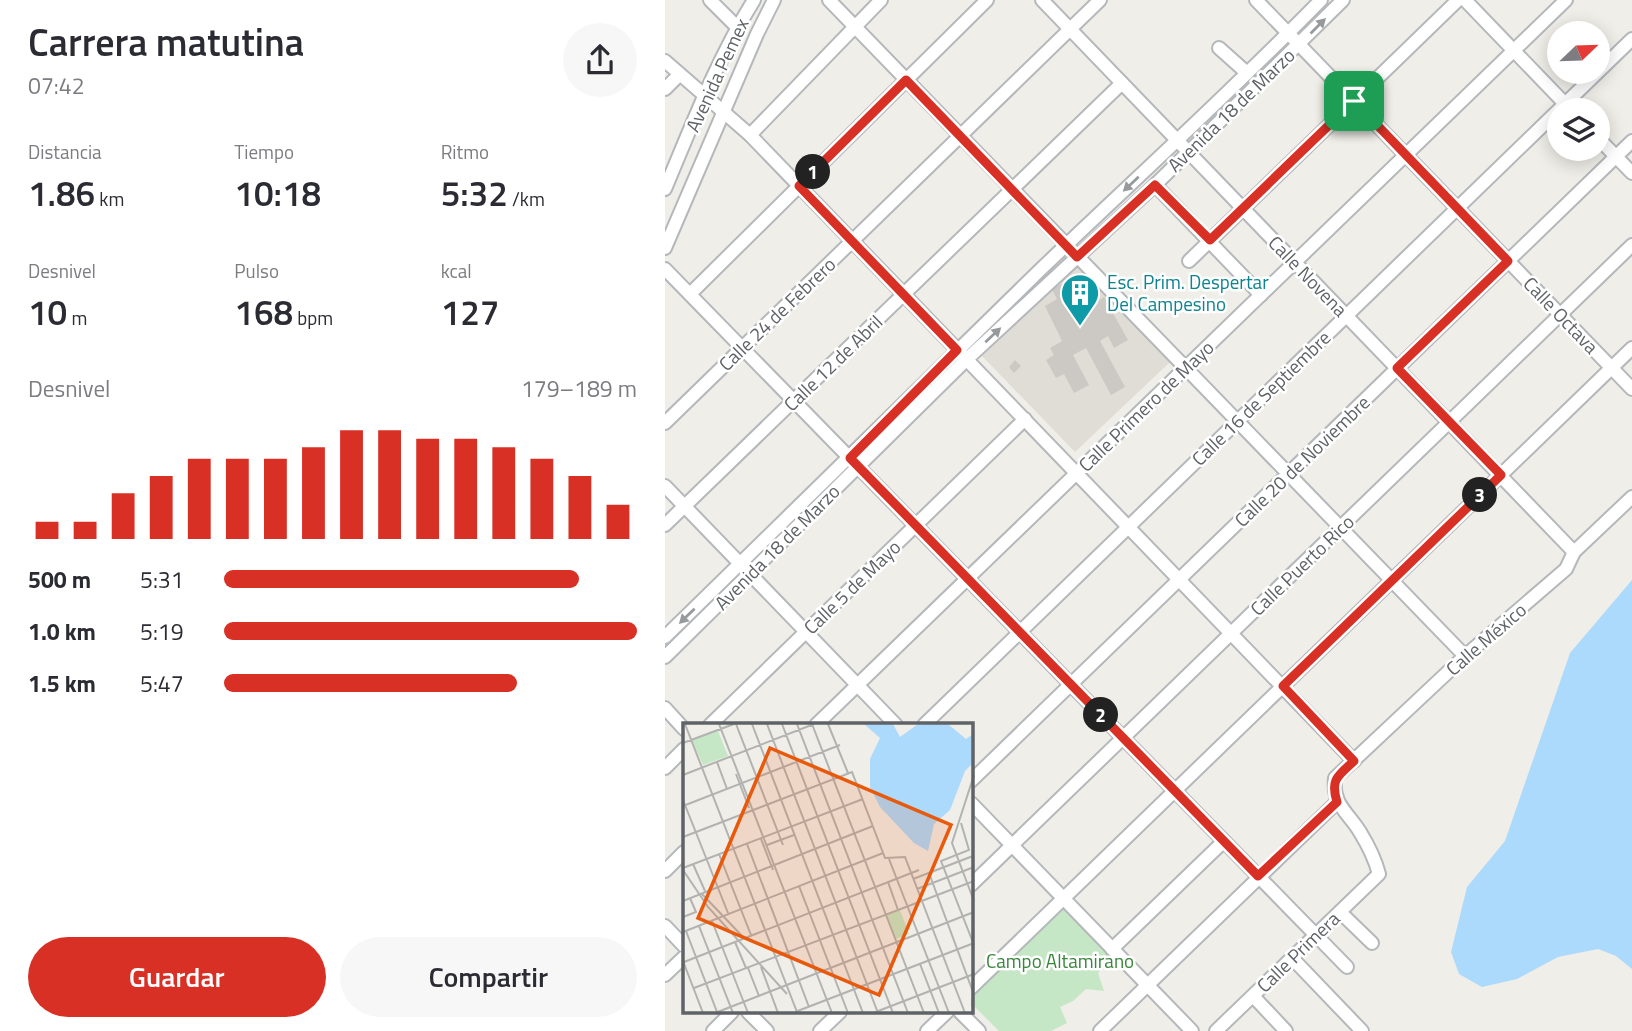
<!DOCTYPE html>
<html lang="es">
<meta charset="utf-8">
<style>
:root{--surface:#fff;--page:#f7f7f7;--text:#2b2b33;--muted:#7c7c81;--accent:#d93025}
body{margin:0;font-family:"Titillium Web",sans-serif;background:var(--page);color:var(--text);height:100vh;display:flex;flex-direction:column;font-size:26px;white-space:nowrap}
*{box-sizing:border-box;margin:0}
p{font-size:23px;color:var(--muted)}
.icon{flex:none;width:38px;height:38px;fill:none;stroke:currentColor;stroke-width:2;stroke-linecap:round;stroke-linejoin:round}
.map{position:relative;flex:1;overflow:hidden}
.details{display:flex;flex-direction:column;background:var(--surface);width:665px}
.details>*{flex:none}
.needle{width:46px;rotate:67deg}
.fabs{position:absolute;left:882px;top:21px;display:grid;gap:14px}
.fabs a{display:grid;place-items:center;width:63px;height:63px;border-radius:50%;background:var(--surface);box-shadow:0 4px 18px #0003;font-size:35px}
.pin{position:absolute;display:grid;place-items:center;width:60px;height:60px;color:#fff;margin:-30px;border-radius:14px;box-shadow:0 4px 10px #0006}
.km{position:absolute;width:35px;height:35px;margin:-18px;border-radius:50%;background:#222;color:#fff;font-size:19px;line-height:35px;text-align:center}
.round{display:grid;place-items:center;flex:none;width:74px;height:74px;border-radius:37px;background:var(--page)}
.headline{display:flex;align-items:center;justify-content:space-between;height:119px;padding:0 28px}
h1{font-size:38px;font-weight:600;line-height:52px}
.stats{display:grid;grid-template-columns:repeat(3,1fr);gap:10px;height:119px;padding:7px 28px}
.stats div{display:grid;align-content:center}
.stats b{font-size:35px;font-weight:600}
.stats small{font-size:19px;font-weight:400}
.stats p{font-size:19px}
.chart{height:196px;padding:14px 28px}
.chart p{display:flex;justify-content:space-between}
.chart svg{width:100%;height:126px;margin-top:7px;stroke:var(--accent);stroke-width:6}
.primary-button{display:flex;gap:14px;margin-top:auto;padding:14px 28px}
.primary-button a{flex:1;height:80px;border-radius:42px;background:var(--accent);color:#fff;font-size:28px;font-weight:600;line-height:80px;text-align:center}
.primary-button a+a{background:var(--page);color:var(--text)}
ul{padding:0 28px;list-style:none;font-size:23px}
li{display:grid;grid-template-columns:112px 84px 1fr;align-items:center;height:52px}
li i{height:18px;border-radius:9px;background:var(--accent)}
main{display:flex;flex:1;min-height:0}
.map>svg:first-child{display:block}
.education{fill:#e0ddd6}
.green{fill:#c5e7c5}
.water{fill:#abdafd}
.building{fill:#ccc9c4}
.lines{fill:none;stroke-linecap:round;stroke-linejoin:round}
.minor-casing{stroke:#b5b8bb;stroke-width:16}
.minor{stroke:#fff;stroke-width:12}
.oneway{fill:#979a9c}
.route-casing{stroke:#fff;stroke-width:14}
.route{stroke:#d93025;stroke-width:9}
.labels{text-anchor:middle;stroke-width:5;stroke-linejoin:round;paint-order:stroke}
.street-label{font-size:19px;fill:#5f6367;stroke:#fff}
.culture-label{font-size:19px;fill:#0d838f;stroke:#fff;text-anchor:start}
.park-label{font-size:19px;fill:#37863a;stroke:#fff}
.inset-road{fill:none;stroke:#b2b2b0;stroke-width:2}
.view{fill:#e8590c;fill-opacity:0.15;stroke:#e8590c;stroke-width:3.5}
.inset-edge{fill:none;stroke:#5f6367;stroke-width:3.5}
</style>
<main>
<section class="details">
<div class="headline"><div><h1>Carrera matutina</h1><p>07:42</p></div><a class="round"><svg class="icon" aria-label="share" viewBox="0 0 24 24"><path d="M12 15V3M7 8l5-5 5 5M5 13v7h14v-7"/></svg></a></div>
<div class="stats">
<div><p>Distancia</p><b>1.86<small> km</small></b></div>
<div><p>Tiempo</p><b>10:18</b></div>
<div><p>Ritmo</p><b>5:32<small> /km</small></b></div>
</div>
<div class="stats">
<div><p>Desnivel</p><b>10<small> m</small></b></div>
<div><p>Pulso</p><b>168<small> bpm</small></b></div>
<div><p>kcal</p><b>127</b></div>
</div>
<div class="chart"><p><span>Desnivel</span>179–189 m</p>
<svg viewBox="0 0 160 44" preserveAspectRatio="none"><path d="M5 44V38M15 44V38M25 44V28M35 44V22M45 44V16M55 44V16M65 44V16M75 44V12M85 44V6M95 44V6M105 44V9M115 44V9M125 44V12M135 44V16M145 44V22M155 44V32"/></svg>
</div>
<ul>
<li><b>500 m</b>5:31<i style="width:86%"></i></li>
<li><b>1.0 km</b>5:19<i style="width:100%"></i></li>
<li><b>1.5 km</b>5:47<i style="width:71%"></i></li>
</ul>
<div class="primary-button"><a>Guardar</a><a>Compartir</a></div>
</section>
<div class="map">
<svg width="967" height="1031" viewBox="0 0 967 1031">
<rect width="100%" height="100%" fill="#f0eee8"/>
<polygon class="education" points="413,264 505,362 410,452 317,356"/>
<polygon class="green" points="398,902 451,956 433,973 439,991 421,989 408,1001 395,1007 402,1023 386,1031 334,1031 306,1003 306,993"/>
<polygon class="water" points="967,580 967,969 951,956 933,949 893,957 852,979 817,987 794,974 786,952 802,887 840,841 905,653"/>
<g class="building">
<polygon points="408,278 419,301 424,298 428,304 439,297 463,340 449,348 443,336 435,341 460,387 446,395 421,348 408,355 424,385 409,393 399,374 391,378 381,360 389,355 385,348 397,341 380,306 392,299 387,289"/>
<polygon points="350,360 356,366 349,373 344,367"/>
</g>
<g class="lines">
<g class="minor-casing">
<g id="minor">
<polyline points="45,0 72,27"/>
<polyline points="164,0 800,656"/>
<polyline points="377,0 909,552"/>
<polyline points="591,0 967,389"/>
<polyline points="800,0 906,110"/>
<polyline points="554,48 582,73"/>
<polyline points="0,61 85,135 689,761"/>
<polyline points="0,89 14,75"/>
<polyline points="85,135 216,0"/>
<polyline points="933,138 967,173"/>
<polyline points="490,185 596,295"/>
<path d="M0 189C27 125 52 59 89 0"/>
<polyline points="0,248 92,34 109,0"/>
<polyline points="524,261 793,0"/>
<polyline points="0,269 682,967"/>
<polyline points="25,294 322,0"/>
<polyline points="0,423 435,0"/>
<polyline points="0,486 231,725"/>
<polyline points="0,525 457,83"/>
<path d="M0 637C125 516 249 392 374 271 468 181 565 93 656 0"/>
<polyline points="0,657 302,359 490,185 678,0"/>
<polyline points="0,708 19,729"/>
<polyline points="45,725 360,419"/>
<polyline points="151,725 901,0"/>
<polyline points="259,725 967,39"/>
<polyline points="0,768 19,749"/>
<polyline points="306,781 967,141"/>
<polyline points="306,803 527,1031"/>
<polyline points="0,871 19,852"/>
<polyline points="306,885 967,245"/>
<polyline points="675,912 707,943"/>
<polyline points="0,926 19,946"/>
<polyline points="447,949 559,841"/>
<polyline points="627,958 697,1031"/>
<polyline points="0,975 19,957"/>
<polyline points="306,988 967,348"/>
<polyline points="588,996 621,1031"/>
<polyline points="83,1012 102,1031"/>
<polyline points="295,1012 314,1031"/>
<polyline points="48,1031 67,1012"/>
<polyline points="155,1031 175,1012"/>
<polyline points="262,1031 282,1012"/>
<polyline points="435,1031 672,802"/>
<path d="M551 1031 714 874C710 859 703 845 695 832 683 812 667 805 670 778L800 656 901 569 909 552 967 497"/>
</g>
</g>
<use href="#minor" class="minor"/>
</g>
<defs><path id="oneway-solid" d="M-6-.8H1V-3.2L6.5 0L1 3.2V.8H-6Z" transform="scale(1.75)"/></defs>
<g class="oneway">
<use href="#oneway-solid" transform="translate(653 26) rotate(-45)"/>
<use href="#oneway-solid" transform="translate(466 184) rotate(137)"/>
<use href="#oneway-solid" transform="translate(328 335) rotate(-43)"/>
<use href="#oneway-solid" transform="translate(22 616) rotate(136)"/>
</g>
<g class="lines">
<g class="route-casing">
<path id="route" d="M241 80 412 257 490 185 545 240 689 101 843 261 732 368 836 475 618 686 689 761C673 776 665 779 672 802L593 876 185 458 292 350 134 186Z"/>
</g>
<use href="#route" class="route"/>
</g>
<defs>
<g id="building-pin" transform="scale(2.0125)"><path d="M0 17L-7.5 6A9.5 9.5 0 1 1 7.5 6Z" fill="#0f9aa8" stroke="#fff"/><path d="M-4-6H4V6H1V3H-1V6H-4ZM-2.5-4.3h1.7v1.8h-1.7ZM.8-4.3h1.7v1.8H.8ZM-2.5-1h1.7V.8h-1.7ZM.8-1h1.7V.8H.8Z" fill="#fff"/></g>
</defs>
<g fill-rule="evenodd">
<use href="#building-pin" x="415" y="293"/>
</g>
<g class="labels">
<g class="street-label">
<text transform="translate(52 75) rotate(-65)" y="7">Avenida Pemex</text>
<text transform="translate(566 110) rotate(-44)" y="7">Avenida 18 de Marzo</text>
<text transform="translate(643 276) rotate(46)" y="7">Calle Novena</text>
<text transform="translate(112 314) rotate(-44)" y="7">Calle 24 de Febrero</text>
<text transform="translate(896 315) rotate(46)" y="7">Calle Octava</text>
<text transform="translate(168 363) rotate(-44)" y="7">Calle 12 de Abril</text>
<text transform="translate(596 398) rotate(-44)" y="7">Calle 16 de Septiembre</text>
<text transform="translate(481 406) rotate(-44)" y="7">Calle Primero de Mayo</text>
<text transform="translate(637 461) rotate(-44)" y="7">Calle 20 de Noviembre</text>
<text transform="translate(112 547) rotate(-45)" y="7">Avenida 18 de Marzo</text>
<text transform="translate(637 565) rotate(-44)" y="7">Calle Puerto Rico</text>
<text transform="translate(187 587) rotate(-44)" y="7">Calle 5 de Mayo</text>
<text transform="translate(821 639) rotate(-41)" y="7">Calle México</text>
<text transform="translate(633 952) rotate(-44)" y="7">Calle Primera</text>
</g>
<g class="culture-label">
<text x="442" y="289">Esc. Prim. Despertar<tspan x="442" dy="22">Del Campesino</tspan></text>
</g>
<g class="park-label">
<text x="395" y="968">Campo Altamirano</text>
</g>
</g>
<g transform="translate(18 723)">
<rect width="290" height="290" fill="#f0eee8"/>
<path d="M35 8 45 33 20 42 9 17ZM217 187 226 211 213 216 203 192Z" fill="#c5e7c5"/>
<path d="M181 1H210L217 14 235 1H265L283 16 290 11V40L282 48 267 87 251 101 245 128 231 120 197 84 187 64V36L197 15Z" fill="#abdafd"/>
<path class="inset-road" d="M2 1 114 289M36 1 149 290M53 1 100 122M69 1 180 290M84 1 195 290M99 1 210 290M114 1 225 290M129 1 241 290M145 1 165 50M0 20 51 1M34 39 44 66M53 51 66 85M0 52 131 1M291 52 269 120 291 178M0 77 45 190M0 83 157 22M278 100 286 127 258 138 291 222M0 114 169 49 202 135 222 134 282 290M78 116 90 147M64 121 126 284M84 122 111 112M36 131 68 212M206 136 266 290M10 141 22 168M0 145 180 76M0 147 25 184 104 271M246 150 290 269 289 283M230 156 290 133M205 159 215 187M116 163 165 290M234 166 291 144M18 170 61 215M0 178 190 103M0 194 13 189 7 175M29 198 65 290M16 203 50 290M3 208 34 289M0 209 200 130M52 219 63 245M0 238 20 290M1 239 236 147M237 241 256 290M78 244 95 290M65 245 76 273M11 265 291 158M112 289 291 220M32 290 291 189M190 290 291 251"/>
<path class="view" d="M87 25 268 102 196 272 15 195Z"/>
<rect width="290" height="290" class="inset-edge"/>
</g>
</svg>
<div class="fabs">
<a><svg class="needle" viewBox="-14 -14 28 28"><path d="M0-13l5 13h-10z" fill="#e53935"/><path d="M0 13l5-13h-10z" fill="#7c7c81"/></svg></a>
<a><svg class="icon" aria-label="layers" viewBox="0 0 24 24"><path d="M12 4l9 5-9 5-9-5zM3 14l9 5 9-5"/></svg></a>
</div>
<div class="pin" style="left:689px;top:101px;background:#1e9e55"><svg class="icon" aria-label="arrive" viewBox="0 0 24 24"><path d="M6 21V4h12l-3 4 3 4H6"/></svg></div>
<b class="km" style="left:148px;top:172px">1</b>
<b class="km" style="left:436px;top:715px">2</b>
<b class="km" style="left:815px;top:495px">3</b>
</div>
</main>
